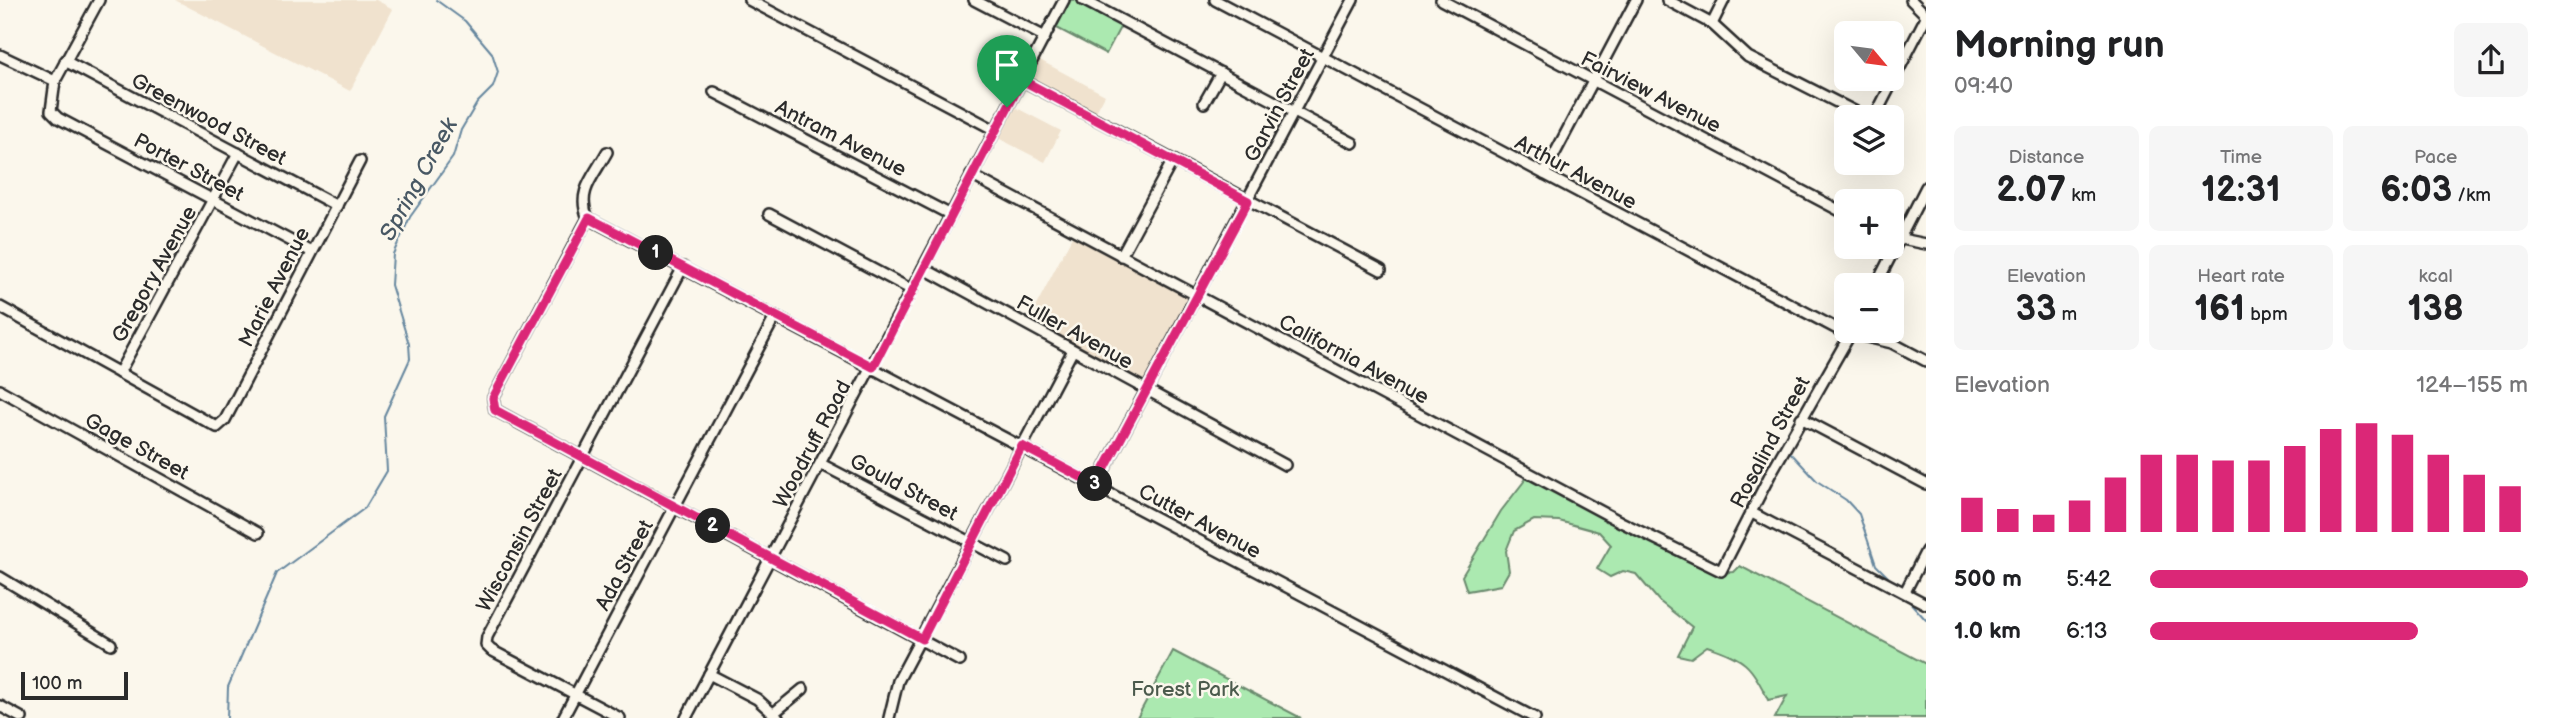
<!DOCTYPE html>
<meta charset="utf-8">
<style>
:root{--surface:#fff;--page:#f6f6f6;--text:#202124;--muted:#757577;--accent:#db2777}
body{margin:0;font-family:"Balsamiq Sans",sans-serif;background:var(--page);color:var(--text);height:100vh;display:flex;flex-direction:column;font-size:26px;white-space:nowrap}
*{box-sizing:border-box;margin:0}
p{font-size:23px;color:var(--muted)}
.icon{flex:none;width:38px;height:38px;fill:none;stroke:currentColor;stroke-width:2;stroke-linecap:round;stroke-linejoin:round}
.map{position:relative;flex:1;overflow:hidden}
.panel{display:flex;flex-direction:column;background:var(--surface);width:630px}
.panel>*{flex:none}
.needle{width:46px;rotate:119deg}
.fabs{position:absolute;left:1834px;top:21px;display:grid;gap:14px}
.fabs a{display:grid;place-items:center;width:70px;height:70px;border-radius:10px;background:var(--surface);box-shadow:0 7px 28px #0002;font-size:35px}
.scale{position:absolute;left:21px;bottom:18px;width:107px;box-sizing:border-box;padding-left:7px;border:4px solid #2b2b2b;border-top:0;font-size:19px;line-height:24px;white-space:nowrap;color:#2b2b2b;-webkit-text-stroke:5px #fbf7ec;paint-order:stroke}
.pin{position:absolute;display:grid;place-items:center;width:60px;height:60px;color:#fff;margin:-72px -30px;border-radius:50% 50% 50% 0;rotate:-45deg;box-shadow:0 0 7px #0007}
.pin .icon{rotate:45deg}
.km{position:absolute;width:35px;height:35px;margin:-18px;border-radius:50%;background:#222;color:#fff;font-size:19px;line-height:35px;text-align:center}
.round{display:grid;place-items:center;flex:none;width:74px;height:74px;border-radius:10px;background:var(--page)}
.summary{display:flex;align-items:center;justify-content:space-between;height:119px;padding:0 28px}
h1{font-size:38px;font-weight:700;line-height:52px}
.metrics{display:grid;grid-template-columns:repeat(3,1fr);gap:10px;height:119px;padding:7px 28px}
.metrics div{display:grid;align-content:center;border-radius:10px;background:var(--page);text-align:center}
.metrics b{font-size:35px;font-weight:700}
.metrics small{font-size:19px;font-weight:400}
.metrics p{font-size:19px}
.chart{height:196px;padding:14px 28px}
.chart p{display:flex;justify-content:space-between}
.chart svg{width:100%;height:126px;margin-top:7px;stroke:var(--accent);stroke-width:6}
ul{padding:0 28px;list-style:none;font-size:23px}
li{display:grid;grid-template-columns:112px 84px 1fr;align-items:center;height:52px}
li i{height:18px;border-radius:9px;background:var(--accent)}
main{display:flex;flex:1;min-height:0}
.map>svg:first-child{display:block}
.built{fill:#f0e2ce}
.green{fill:#abe9b0;stroke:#6b8a6e;stroke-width:2}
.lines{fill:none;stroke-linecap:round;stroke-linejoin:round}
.stream{stroke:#65869e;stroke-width:2}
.minor-casing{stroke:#2b2b2b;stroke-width:14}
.minor{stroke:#fbf7ec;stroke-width:9}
.route-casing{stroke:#fff;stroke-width:14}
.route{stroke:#db2777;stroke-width:9}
.labels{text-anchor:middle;stroke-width:5;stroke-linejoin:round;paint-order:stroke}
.street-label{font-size:21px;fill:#2b2b2b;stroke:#fbf7ec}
.park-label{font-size:21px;fill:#4b5a4c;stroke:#fbf7ec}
.water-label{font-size:23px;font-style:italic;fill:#485864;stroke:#fbf7ec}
</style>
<main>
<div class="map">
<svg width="1926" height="718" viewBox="0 0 1926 718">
<rect width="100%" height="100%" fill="#fbf7ec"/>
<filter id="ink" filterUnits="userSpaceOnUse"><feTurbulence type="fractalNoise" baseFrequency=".0143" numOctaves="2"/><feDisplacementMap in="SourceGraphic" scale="14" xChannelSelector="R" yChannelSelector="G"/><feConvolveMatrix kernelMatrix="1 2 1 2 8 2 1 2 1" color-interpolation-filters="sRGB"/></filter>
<g filter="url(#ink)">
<g class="built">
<polygon points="175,0 376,0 393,9 350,91"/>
<polygon points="1036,58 1105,95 1091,121 1022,84"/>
<polygon points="1011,105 1061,131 1045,162 994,136"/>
<polygon points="1074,233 1195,296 1146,388 1027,323"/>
</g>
<g class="green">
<polygon points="1067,0 1089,0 1125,18 1106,54 1053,26"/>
<path d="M1529 475 1715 573 1734 572 1740 566 1926 664V718H1775L1787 696 1768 700C1752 665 1744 658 1707 646L1691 658 1678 655 1692 627 1659 601 1636 574 1623 571 1610 577 1597 569 1611 545 1599 532 1559 521 1534 520 1514 531 1506 551 1509 571 1501 585 1467 591 1462 576 1501 511Z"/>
<polygon points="1173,651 1301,718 1137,718"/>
</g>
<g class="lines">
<g class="stream">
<polyline points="1789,451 1817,481 1846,500 1859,514 1876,565 1892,581"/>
<polyline points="1908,600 1926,620"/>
<polyline points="227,718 228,687 277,573 365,508 387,471 384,416 410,359 409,344 391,285 393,254 410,217 453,157 461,130 477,103 493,87 498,72 492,53 465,21 436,0"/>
</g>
<g class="minor-casing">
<g id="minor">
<polyline points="99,0 55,81 51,111 58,118 312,252"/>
<polyline points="749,0 995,130"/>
<polyline points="974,0 1045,37"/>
<polyline points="1083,0 1353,143"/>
<polyline points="1215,0 1841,331 1892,343 1926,361"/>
<polyline points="1441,0 1846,214"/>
<polyline points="1667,0 1712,24 1748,57 1864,116 1873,117 1877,112 1926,17"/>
<polyline points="1911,0 1926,15"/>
<polyline points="1712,24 1724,0"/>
<polyline points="0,55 55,81"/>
<polyline points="65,61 337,206"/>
<polyline points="1022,80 1381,270"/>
<polyline points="714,92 951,215"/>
<polyline points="1204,103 1221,73"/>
<path d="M607 152C594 176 576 192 588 218L493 398 495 410 960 661"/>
<polyline points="1544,174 1636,0"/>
<polyline points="971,175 1621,522 1721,571 1771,473 1852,331"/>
<polyline points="769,214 912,290"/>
<polyline points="588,218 1535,718"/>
<polyline points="1892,237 1926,244"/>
<polyline points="1121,256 1173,160"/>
<polyline points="923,268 1285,465"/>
<polyline points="1876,285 1926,187"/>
<polyline points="0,307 217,427 225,420 360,161"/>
<polyline points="119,373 238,153"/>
<polyline points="0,390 258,533"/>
<polyline points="1801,418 1926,484"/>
<polyline points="821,464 1007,561"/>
<polyline points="1096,485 1353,0"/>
<polyline points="1752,513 1926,604"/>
<polyline points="0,577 111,644"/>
<polyline points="1905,592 1926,551"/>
<polyline points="709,674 757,699 778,718"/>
<polyline points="0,706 22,718"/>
<polyline points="775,712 803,689"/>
<polyline points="563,718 775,317"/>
<polyline points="620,718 491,650 486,645 487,637 683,267"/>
<polyline points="686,718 1064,0"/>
<polyline points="889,718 898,681 1073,350"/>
</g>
</g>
<use href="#minor" class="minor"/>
</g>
</g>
<g class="lines" filter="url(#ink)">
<g class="route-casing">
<polygon id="route" points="1022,80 1248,201 1096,485 1022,446 922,639 495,410 493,398 589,218 873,367"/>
</g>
<use href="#route" class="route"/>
</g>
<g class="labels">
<g class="street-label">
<text transform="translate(1651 92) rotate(27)" y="7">Fairview Avenue</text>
<text transform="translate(1279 105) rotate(-62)" y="7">Garvin Street</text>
<text transform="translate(209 119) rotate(28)" y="7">Greenwood Street</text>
<text transform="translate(841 138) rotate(27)" y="7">Antram Avenue</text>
<text transform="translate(189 167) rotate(28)" y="7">Porter Street</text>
<text transform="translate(1576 172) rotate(28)" y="7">Arthur Avenue</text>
<text transform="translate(154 274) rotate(-61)" y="7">Gregory Avenue</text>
<text transform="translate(274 287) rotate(-63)" y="7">Marie Avenue</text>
<text transform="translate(1075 332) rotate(29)" y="7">Fuller Avenue</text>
<text transform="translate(1354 359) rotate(28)" y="7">California Avenue</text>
<text transform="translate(1770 442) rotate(-62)" y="7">Rosalind Street</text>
<text transform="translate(812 444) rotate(-62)" y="7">Woodruff Road</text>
<text transform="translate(137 446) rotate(29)" y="7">Gage Street</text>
<text transform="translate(904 487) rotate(28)" y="7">Gould Street</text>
<text transform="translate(1200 521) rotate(28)" y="7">Cutter Avenue</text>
<text transform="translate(519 540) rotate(-62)" y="7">Wisconsin Street</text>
<text transform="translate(624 565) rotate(-62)" y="7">Ada Street</text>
</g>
<g class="park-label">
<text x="1185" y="696">Forest Park</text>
</g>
<g class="water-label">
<text transform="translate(418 179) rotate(-61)" y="8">Spring Creek</text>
</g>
</g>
</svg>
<div class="fabs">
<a><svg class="needle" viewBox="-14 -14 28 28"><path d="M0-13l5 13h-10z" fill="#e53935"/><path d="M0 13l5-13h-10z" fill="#757577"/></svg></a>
<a><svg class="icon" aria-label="layers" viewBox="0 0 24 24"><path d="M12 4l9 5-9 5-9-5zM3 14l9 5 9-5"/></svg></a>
<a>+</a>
<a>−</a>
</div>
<div class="scale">100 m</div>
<div class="pin" style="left:1007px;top:107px;background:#1e9e55"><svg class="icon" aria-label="arrive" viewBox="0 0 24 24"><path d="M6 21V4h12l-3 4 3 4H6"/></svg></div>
<b class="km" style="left:656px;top:253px">1</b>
<b class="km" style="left:713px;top:526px">2</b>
<b class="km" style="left:1095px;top:484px">3</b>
</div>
<section class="panel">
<div class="summary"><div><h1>Morning run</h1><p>09:40</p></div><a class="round"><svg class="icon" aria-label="share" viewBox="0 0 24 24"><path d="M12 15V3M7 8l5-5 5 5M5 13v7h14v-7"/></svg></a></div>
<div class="metrics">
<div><p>Distance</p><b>2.07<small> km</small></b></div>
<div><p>Time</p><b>12:31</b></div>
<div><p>Pace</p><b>6:03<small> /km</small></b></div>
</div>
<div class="metrics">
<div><p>Elevation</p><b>33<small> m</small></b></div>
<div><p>Heart rate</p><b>161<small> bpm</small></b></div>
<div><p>kcal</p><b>138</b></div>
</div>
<div class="chart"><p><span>Elevation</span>124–155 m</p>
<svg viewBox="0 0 160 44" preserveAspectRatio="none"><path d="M5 44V32M15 44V36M25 44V38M35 44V33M45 44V25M55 44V17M65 44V17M75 44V19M85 44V19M95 44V14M105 44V8M115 44V6M125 44V10M135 44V17M145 44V24M155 44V28"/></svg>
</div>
<ul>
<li><b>500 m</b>5:42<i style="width:100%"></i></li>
<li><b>1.0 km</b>6:13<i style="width:71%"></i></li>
</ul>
</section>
</main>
